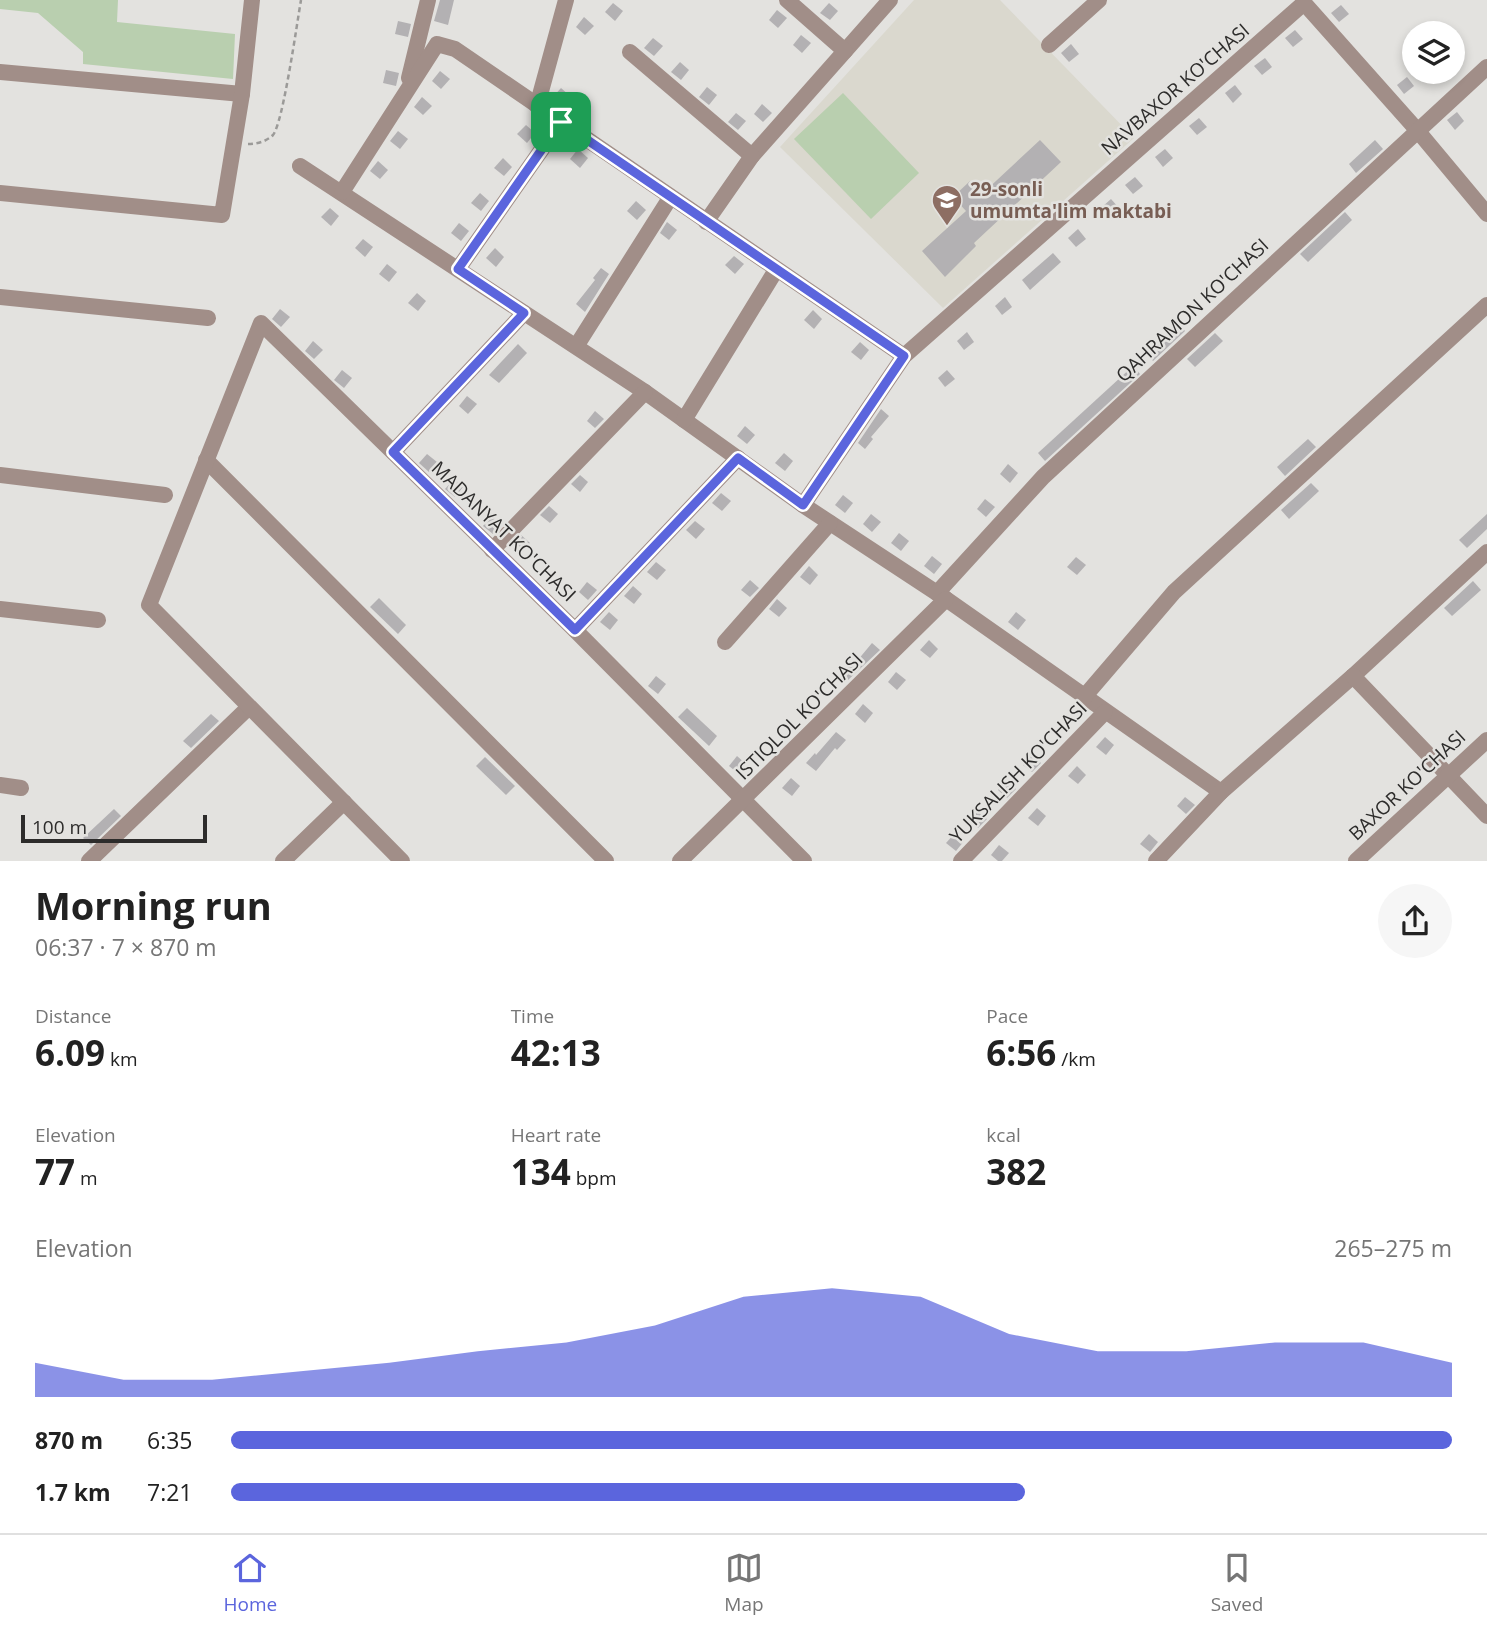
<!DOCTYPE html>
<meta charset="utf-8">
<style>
:root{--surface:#fff;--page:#f6f6f6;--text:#222;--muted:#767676;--line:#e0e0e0;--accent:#5b65dd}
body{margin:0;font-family:"Open Sans",sans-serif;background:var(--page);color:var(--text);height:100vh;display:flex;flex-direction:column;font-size:26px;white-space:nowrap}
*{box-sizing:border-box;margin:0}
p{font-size:23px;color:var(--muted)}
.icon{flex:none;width:38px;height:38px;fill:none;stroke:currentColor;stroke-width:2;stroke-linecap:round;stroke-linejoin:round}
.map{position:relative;height:861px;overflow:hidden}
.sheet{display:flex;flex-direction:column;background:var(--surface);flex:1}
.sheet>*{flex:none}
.tools{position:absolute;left:1402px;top:21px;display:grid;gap:14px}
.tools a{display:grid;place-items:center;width:63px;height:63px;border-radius:50%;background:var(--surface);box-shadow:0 4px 10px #0003;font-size:35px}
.scale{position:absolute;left:21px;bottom:18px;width:186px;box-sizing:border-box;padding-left:7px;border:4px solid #2d2c2b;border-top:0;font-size:19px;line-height:24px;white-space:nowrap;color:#2d2c2b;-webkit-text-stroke:5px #e3e2df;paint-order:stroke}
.pin{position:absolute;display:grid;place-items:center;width:60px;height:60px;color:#fff;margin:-30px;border-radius:14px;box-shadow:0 4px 10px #0006}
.round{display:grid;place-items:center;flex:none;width:74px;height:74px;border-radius:37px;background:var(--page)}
.headline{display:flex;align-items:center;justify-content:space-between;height:119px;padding:0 35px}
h1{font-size:38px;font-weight:700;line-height:52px}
.stats{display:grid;grid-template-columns:repeat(3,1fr);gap:10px;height:119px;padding:7px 35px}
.stats div{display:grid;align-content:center}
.stats b{font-size:35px;font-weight:700}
.stats small{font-size:19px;font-weight:400}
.stats p{font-size:19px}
.chart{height:196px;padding:14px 35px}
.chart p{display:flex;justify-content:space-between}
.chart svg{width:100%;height:126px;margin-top:7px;fill:var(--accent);opacity:.7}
ul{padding:0 35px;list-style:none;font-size:23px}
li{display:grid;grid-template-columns:112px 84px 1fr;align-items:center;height:52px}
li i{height:18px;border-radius:9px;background:var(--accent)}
.tabs{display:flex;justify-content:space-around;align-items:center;height:98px;border-top:2px solid var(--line);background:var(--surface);font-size:19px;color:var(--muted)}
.tabs a{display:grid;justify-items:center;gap:4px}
.tabs .on{color:var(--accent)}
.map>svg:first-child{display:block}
.built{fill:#dad8ce}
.green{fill:#b9cfaf}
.building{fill:#b3b1b3}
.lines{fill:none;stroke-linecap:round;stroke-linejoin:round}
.path{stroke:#9b9a98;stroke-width:2.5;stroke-dasharray:5 3.5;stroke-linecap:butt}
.minor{stroke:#a18e88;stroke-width:16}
.route-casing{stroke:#fff;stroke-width:14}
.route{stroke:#5b65dd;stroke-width:9}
.labels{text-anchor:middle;stroke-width:5;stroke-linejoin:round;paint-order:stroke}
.street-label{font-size:19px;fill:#2d2c2b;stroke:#e3e2df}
.education-label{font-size:19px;font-weight:bold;fill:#785e54;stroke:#e3e2df;text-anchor:start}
</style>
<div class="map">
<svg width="1487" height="861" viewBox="0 0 1487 861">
<rect width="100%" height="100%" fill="#e3e2df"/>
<polygon class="built" points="914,0 1000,0 1134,138 943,308 780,147"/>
<g class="green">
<polygon points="0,0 118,0 117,22 235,34 233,79 83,64 83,52 38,13 0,9"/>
<polygon points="843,93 919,173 871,219 794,139"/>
</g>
<g class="building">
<polygon points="440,0 454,0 448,25 434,21"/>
<polygon points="613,3 623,11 615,21 605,12"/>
<polygon points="829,3 838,11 830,20 820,13"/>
<polygon points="1341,5 1349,14 1339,22 1331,13"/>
<polygon points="777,10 787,18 778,28 769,20"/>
<polygon points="584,17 594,26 585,35 576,27"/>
<polygon points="398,21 411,24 408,37 395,34"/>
<polygon points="1295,30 1303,39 1293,47 1285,38"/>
<polygon points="801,35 811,43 802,53 793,45"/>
<polygon points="653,38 663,46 654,56 644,48"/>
<polygon points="1071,44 1079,54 1069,62 1061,53"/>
<polygon points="1265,58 1272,67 1262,75 1254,66"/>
<polygon points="680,62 689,70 681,80 671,72"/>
<polygon points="386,70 399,73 396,86 383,83"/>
<polygon points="440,71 450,79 441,89 432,81"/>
<polygon points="1407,77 1414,86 1404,94 1397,85"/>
<polygon points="1235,85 1242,94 1233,103 1225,93"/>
<polygon points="707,87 717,95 709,105 699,97"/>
<polygon points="561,88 570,96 562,106 552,98"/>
<polygon points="422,97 432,106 423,115 414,107"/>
<polygon points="762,104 772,113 763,122 754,114"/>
<polygon points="1457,112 1464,121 1455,130 1447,120"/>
<polygon points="736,113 746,121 738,130 728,122"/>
<polygon points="1199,118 1207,127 1197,135 1189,126"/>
<polygon points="526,125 535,133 527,143 517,134"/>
<polygon points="398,131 408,139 400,149 390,141"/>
<polygon points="1040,140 1061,162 974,243 976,246 945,277 922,251 966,211 953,197 970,181 982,194"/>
<polygon points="1375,140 1383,149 1356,173 1349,164"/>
<polygon points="578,149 588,158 580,168 570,159"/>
<polygon points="1165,149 1173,158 1163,167 1155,157"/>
<polygon points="503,158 512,167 504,176 494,168"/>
<polygon points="378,161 388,170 380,179 370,171"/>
<polygon points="1135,177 1143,186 1133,194 1125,185"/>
<polygon points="480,193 489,201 481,211 471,203"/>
<polygon points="1111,199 1119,208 1109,216 1102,207"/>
<polygon points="636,201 646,210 637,220 627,211"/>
<polygon points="330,208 339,216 331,226 321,217"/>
<polygon points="1345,212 1352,220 1308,262 1300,254"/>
<polygon points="667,222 677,230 669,240 660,233"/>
<polygon points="459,223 469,231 461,241 451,233"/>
<polygon points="1078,229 1086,239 1076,247 1068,238"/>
<polygon points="363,239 373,247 365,257 355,248"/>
<polygon points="495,248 504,257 496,267 486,258"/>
<polygon points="1053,253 1061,262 1030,290 1022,280"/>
<polygon points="734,256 744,264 735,274 725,265"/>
<polygon points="387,264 397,272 389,282 379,274"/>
<polygon points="601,268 609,274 585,312 576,304 595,280 593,278"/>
<polygon points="417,293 426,301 418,311 408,303"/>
<polygon points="1005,297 1012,307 1002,315 995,306"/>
<polygon points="280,309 290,317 281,327 272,319"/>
<polygon points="813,310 822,319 814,329 804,320"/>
<polygon points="1179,324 1185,331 1153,361 1146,353"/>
<polygon points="967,332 974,342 964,350 957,341"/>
<polygon points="1215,333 1223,341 1195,367 1187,359"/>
<polygon points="313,341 323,350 314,359 305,351"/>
<polygon points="860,342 869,350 861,360 851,352"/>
<polygon points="518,344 527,353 499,383 489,375"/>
<polygon points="1133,366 1140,374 1045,461 1038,453"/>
<polygon points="342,370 352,378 344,388 334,380"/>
<polygon points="947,370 955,379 945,387 938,378"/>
<polygon points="467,396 477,404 468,414 459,406"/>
<polygon points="881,409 889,416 871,437 873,439 865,449 858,443"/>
<polygon points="595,411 604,419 595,428 587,421"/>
<polygon points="745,426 755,435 747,444 737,436"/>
<polygon points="1308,439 1316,447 1285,476 1277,467"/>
<polygon points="784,453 793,461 785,471 775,463"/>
<polygon points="427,454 437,462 429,472 419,463"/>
<polygon points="1008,464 1018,473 1010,483 1000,474"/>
<polygon points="580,475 588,482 580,492 571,484"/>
<polygon points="454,479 463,487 455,497 445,489"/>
<polygon points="1311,483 1319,491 1289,519 1281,510"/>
<polygon points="721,493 731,501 722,511 712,503"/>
<polygon points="843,495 853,503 845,513 835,505"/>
<polygon points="985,499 995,507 986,517 977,509"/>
<polygon points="549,506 558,514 550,523 540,515"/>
<polygon points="871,514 881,522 872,532 863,524"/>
<polygon points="1487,514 1487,529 1467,548 1459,540"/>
<polygon points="491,516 501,524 493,534 483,526"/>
<polygon points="695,521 705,529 696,539 686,530"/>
<polygon points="899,533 909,541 901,551 891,543"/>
<polygon points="521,535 530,543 522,553 512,545"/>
<polygon points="932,556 942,564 934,574 924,566"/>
<polygon points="1076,557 1086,565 1077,575 1067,567"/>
<polygon points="656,562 666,570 657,580 647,572"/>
<polygon points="809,566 818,575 810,585 800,577"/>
<polygon points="750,580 759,588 750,597 741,590"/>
<polygon points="1473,581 1481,590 1452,616 1444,608"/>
<polygon points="587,582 597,590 588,600 579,592"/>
<polygon points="633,586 642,594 634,604 624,596"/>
<polygon points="379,598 406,625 398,634 370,607"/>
<polygon points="777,599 787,608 779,617 769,609"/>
<polygon points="609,612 618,620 610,630 600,622"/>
<polygon points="1016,612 1026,620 1018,630 1008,622"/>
<polygon points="929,640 938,649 930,658 920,650"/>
<polygon points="872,643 880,650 848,680 841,675 850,665 852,667"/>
<polygon points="896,672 906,680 897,690 888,682"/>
<polygon points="656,676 666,684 658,694 648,686"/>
<polygon points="863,704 873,713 865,723 855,714"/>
<polygon points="687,708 717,736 709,746 678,717"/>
<polygon points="211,714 219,721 191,748 183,741"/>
<polygon points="836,732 846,740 837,750 835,748 816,771 806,763 815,753 816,755"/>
<polygon points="1105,737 1114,745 1106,755 1096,747"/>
<polygon points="1032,755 1041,763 1032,772 1023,765"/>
<polygon points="737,756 747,765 739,774 729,766"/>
<polygon points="485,757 515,786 506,795 476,766"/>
<polygon points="1077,766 1086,775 1078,784 1068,776"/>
<polygon points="791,778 800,786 792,796 782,788"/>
<polygon points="1007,780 1016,789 1007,798 998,790"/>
<polygon points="1185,797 1195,805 1186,814 1177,806"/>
<polygon points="1037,808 1046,816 1038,826 1028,818"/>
<polygon points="114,809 121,816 91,845 83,838"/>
<polygon points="977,811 987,819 978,828 968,821"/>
<polygon points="955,833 964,841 956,851 946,843"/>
<polygon points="1149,834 1158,842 1150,852 1140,844"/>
<polygon points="999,845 1009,853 1002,861 998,861 991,855"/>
</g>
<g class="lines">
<path class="path" d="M248 144C256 144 266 142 273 135 283 123 297 23 301 0"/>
<g class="minor">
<polyline points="1049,45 1099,0"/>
<polyline points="845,51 890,0"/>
<polyline points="630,52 752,156 845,51 787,0"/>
<polyline points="0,72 242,94"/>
<polyline points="409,78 428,0"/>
<polyline points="537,106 566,0"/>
<polyline points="300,166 645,392 803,505 946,599 1221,792 1353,676 1487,552"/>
<polyline points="342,192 437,44 455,49 904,356"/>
<polyline points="0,193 222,215 242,94 252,0"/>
<polyline points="706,222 752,156"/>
<polyline points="458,269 561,122"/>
<polyline points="0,297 208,318"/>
<polyline points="577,345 670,198"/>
<polyline points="684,420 776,270"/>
<polyline points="393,452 524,313"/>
<polyline points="206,460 606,861"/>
<polyline points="0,475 165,495"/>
<polyline points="803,505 904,356 1304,3 1417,130 1487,214"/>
<polyline points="492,550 645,392"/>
<polyline points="937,593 1043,477 1487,67"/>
<polyline points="0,609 98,620"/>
<polyline points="575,630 738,458"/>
<polyline points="725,642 830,523"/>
<polyline points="1353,676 1487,816"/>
<polyline points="1084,697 1174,592 1487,305"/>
<polyline points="0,785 21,788"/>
<polyline points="89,861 248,708"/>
<polyline points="283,861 344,802"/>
<polyline points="402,861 149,605 261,323 575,630 804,861"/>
<polyline points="680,861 946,599"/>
<polyline points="961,861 1105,712"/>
<polyline points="1156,861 1221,792"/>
<polyline points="1356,861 1487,740"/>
</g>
</g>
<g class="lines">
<g class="route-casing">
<polygon id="route" points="561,122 904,356 803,505 738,458 575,630 393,452 524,313 458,269"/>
</g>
<use href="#route" class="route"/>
</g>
<defs>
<g id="school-pin" transform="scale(1.575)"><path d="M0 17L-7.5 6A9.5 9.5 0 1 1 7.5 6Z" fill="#8d6e63" stroke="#e3e2df"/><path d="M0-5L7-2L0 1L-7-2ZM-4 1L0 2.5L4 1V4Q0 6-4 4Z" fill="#fff"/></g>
</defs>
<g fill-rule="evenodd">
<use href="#school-pin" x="947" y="200"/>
</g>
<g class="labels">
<g class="street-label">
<text transform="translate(1175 89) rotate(-41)" y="7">NAVBAXOR KO'CHASI</text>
<text transform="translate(1192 310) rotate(-43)" y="7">QAHRAMON KO'CHASI</text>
<text transform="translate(504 531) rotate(44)" y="7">MADANYAT KO'CHASI</text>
<text transform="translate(799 716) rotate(-45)" y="7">ISTIQLOL KO'CHASI</text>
<text transform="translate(1018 772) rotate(-46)" y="7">YUKSALISH KO'CHASI</text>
<text transform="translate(1407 785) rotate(-43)" y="7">BAXOR KO'CHASI</text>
</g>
<g class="education-label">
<text x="970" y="196">29-sonli<tspan x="970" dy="22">umumta'lim maktabi</tspan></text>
</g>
</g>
</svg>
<div class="tools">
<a><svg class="icon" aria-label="layers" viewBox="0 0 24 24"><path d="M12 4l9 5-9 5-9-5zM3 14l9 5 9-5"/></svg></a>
</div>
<div class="scale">100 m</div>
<div class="pin" style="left:561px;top:122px;background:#1e9e55"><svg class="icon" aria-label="arrive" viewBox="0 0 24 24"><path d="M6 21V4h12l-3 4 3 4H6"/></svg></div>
</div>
<section class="sheet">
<div class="headline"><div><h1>Morning run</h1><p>06:37 · 7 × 870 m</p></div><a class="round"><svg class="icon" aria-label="share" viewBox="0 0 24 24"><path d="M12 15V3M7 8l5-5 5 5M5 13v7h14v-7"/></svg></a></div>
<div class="stats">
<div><p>Distance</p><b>6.09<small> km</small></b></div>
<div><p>Time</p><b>42:13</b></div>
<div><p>Pace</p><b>6:56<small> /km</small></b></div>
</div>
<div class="stats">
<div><p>Elevation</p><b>77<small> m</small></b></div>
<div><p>Heart rate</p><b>134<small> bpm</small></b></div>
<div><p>kcal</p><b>382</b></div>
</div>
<div class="chart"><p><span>Elevation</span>265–275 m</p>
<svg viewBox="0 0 160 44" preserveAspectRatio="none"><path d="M0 44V32L10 38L20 38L30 35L40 32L50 28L60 25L70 19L80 9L90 6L100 9L110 22L120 28L130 28L140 25L150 25L160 32V44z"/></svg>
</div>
<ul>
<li><b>870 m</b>6:35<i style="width:100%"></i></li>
<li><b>1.7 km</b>7:21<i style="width:65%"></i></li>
</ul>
</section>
<nav class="tabs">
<a class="on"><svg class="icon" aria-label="home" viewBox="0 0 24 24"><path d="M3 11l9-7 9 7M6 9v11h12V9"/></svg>Home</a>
<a><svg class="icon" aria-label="map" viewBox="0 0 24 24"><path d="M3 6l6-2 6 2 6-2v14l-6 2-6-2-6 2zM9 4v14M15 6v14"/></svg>Map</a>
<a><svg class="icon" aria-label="saved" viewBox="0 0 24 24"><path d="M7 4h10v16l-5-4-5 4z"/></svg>Saved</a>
</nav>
